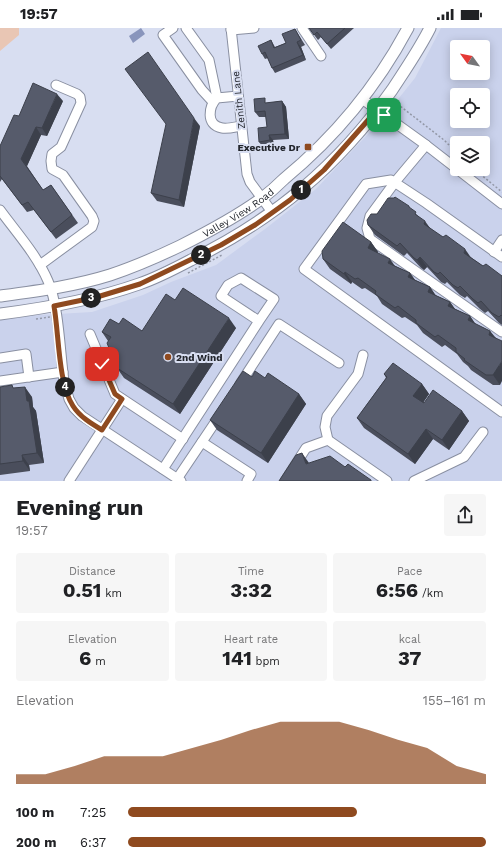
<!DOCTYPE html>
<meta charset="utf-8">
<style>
:root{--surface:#fff;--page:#f6f6f6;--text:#202124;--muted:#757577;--accent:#8f4a1f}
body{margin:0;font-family:"Work Sans",sans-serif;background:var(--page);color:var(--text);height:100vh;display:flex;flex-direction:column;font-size:15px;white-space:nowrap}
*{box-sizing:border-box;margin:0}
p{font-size:13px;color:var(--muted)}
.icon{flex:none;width:22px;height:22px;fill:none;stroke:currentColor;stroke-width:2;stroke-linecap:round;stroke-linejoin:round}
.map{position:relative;height:453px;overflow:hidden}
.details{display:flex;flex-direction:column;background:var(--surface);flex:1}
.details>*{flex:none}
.needle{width:26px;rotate:303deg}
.controls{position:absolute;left:450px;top:12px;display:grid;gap:8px}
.controls a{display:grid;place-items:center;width:40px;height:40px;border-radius:4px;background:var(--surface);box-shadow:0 2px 10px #0003;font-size:20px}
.pin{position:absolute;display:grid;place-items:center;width:34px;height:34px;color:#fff;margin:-17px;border-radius:8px;box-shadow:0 2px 6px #0006}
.km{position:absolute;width:20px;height:20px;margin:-10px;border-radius:50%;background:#222;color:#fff;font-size:11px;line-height:20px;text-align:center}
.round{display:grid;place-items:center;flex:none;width:42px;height:42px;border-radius:4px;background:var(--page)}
.head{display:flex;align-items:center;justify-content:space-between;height:68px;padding:0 16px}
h1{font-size:22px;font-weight:700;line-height:30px}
.metrics{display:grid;grid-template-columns:repeat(3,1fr);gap:6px;height:68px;padding:4px 16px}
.metrics div{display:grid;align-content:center;border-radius:4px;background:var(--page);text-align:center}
.metrics b{font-size:20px;font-weight:700}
.metrics small{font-size:11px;font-weight:400}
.metrics p{font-size:11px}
.chart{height:112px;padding:8px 16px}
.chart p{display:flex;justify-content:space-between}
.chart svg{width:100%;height:72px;margin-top:4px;fill:var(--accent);opacity:.7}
ul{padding:0 16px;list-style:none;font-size:13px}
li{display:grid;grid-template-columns:64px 48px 1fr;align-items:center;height:30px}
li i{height:10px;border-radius:5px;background:var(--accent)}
.status{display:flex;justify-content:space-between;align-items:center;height:28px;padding:0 20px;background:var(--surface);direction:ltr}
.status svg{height:11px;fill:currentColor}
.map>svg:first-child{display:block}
.built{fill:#cad2ec;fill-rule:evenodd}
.green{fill:#e9c6b4}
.water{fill:#8995bc}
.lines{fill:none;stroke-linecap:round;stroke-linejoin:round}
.minor-casing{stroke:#898fa1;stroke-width:11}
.major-casing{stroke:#898fa1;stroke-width:13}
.path{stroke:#9398a7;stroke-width:1.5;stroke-dasharray:2 2;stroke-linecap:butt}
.minor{stroke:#fff;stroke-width:9}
.major{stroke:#fff;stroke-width:11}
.wall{fill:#4a4e5c}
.shaded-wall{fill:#3c404b}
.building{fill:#565b6b;stroke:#3c404b}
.route-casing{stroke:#fff;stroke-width:8}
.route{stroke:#8f4a1f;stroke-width:5}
.poi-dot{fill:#8f4a1f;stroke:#d8def1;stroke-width:1.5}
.labels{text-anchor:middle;stroke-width:4;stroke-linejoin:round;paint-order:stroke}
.street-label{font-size:10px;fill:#22252c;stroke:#d8def1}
.poi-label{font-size:10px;font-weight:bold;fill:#22252c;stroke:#d8def1;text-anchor:end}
</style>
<div class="status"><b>19:57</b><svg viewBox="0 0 49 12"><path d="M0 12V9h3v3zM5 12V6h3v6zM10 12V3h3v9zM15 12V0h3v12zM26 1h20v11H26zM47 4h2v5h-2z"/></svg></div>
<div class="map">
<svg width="502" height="453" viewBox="0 0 502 453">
<rect width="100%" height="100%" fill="#d8def1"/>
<path class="built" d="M441 0H502V453H0V292L24 288 92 284 143 267 171 254 216 237 265 201 316 161 351 124 383 90 415 50ZM457 19H483V45H457ZM457 67H483V93H457ZM457 115H483V141H457Z"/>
<polygon class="green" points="0,0 19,0 19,7 0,23"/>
<polygon class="water" points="141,0 145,6 133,15 129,8"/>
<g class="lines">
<g class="minor-casing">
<g id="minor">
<polyline points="173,0 163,7 202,62 213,74"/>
<polyline points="186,0 209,32 217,70"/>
<polyline points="231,0 247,146 250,154 272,184"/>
<polyline points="302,0 321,28"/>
<polyline points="231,2 254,0"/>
<path d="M238 68 217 70C209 78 205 97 222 100 228 101 235 99 241 98"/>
<polyline points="362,71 426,117 502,176"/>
<polyline points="426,117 395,154 370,188 367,200 370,211 502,304"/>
<path d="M0 182C16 204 37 227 48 253 59 278 60 325 64 353L69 371 74 380 82 388 181 453"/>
<polyline points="494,224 502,212"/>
<polyline points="502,229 426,175 391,152 366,156 304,241 502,384"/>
<polyline points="40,237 92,199 94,193 92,188 63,147 52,141 51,133 52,126 61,119 81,75 80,69 77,66 56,57"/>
<polyline points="90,306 115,366 183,411"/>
<polyline points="0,330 26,326 29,349"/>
<polyline points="0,353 63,344"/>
<polyline points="240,356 279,296 339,335"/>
<polyline points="328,412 387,453"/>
<polyline points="202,414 251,446 247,453"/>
<polyline points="163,441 259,293 274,271 241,250 228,257 221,268 259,293"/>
<polyline points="177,451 220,387"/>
<polyline points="69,453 122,371"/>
<polyline points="285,453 306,420 328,412 325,399 327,388 358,346 363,327"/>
<polyline points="414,453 464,429 483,404"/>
</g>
</g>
<g class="major-casing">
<g id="major">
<path id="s1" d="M0 268C37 263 75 258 110 247 134 239 157 229 180 218 208 204 236 189 261 171 269 165 277 158 284 151 335 109 377 58 408 0"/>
<path d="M0 286C47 280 94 272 139 256 157 250 174 241 191 232 275 191 338 138 392 62 405 42 419 22 430 0"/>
</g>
</g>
<g class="path">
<polyline points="396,72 400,78 444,112 457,125"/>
<polyline points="474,141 502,164"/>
<polyline points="188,245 222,227"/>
<polyline points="36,291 50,289"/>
</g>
<use href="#minor" class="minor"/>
<use href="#major" class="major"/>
</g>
<g class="wall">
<polygon points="309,0 354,0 331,21 321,9 318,12"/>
<polygon points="295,1 305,17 301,19 306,32 275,45 272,40 268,30 265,31 262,26 271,12 275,19 286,15"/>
<polygon points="63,73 47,108 41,107 27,138 43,162 51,157 78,195 56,211 34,182 27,184 2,151 0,154 0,118"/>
<polygon points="282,73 286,79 289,111 273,112 274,118 263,119 259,114 267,99 266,89 259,89 255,84 268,75"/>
<polygon points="200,98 184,179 157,173 151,165"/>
<polygon points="411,181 431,201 483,238 502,248 502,297 499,295 488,283 485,285 480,281 467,268 465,270 460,267 447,254 445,256 441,254 427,239 424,242 421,240 407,225 404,228 375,207 368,197 377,186"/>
<polygon points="371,214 378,224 377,225 395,238 410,245 415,252 430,259 435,267 450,274 455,281 470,288 475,296 490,303 496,310 500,357 493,357 471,342 468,338 463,334 457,326 445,317 442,319 423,305 417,297 405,289 402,290 382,276 377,268 365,260 362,261 352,254 351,256 330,241 323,231"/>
<polygon points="175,272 236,300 180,386 124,350 117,340 108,313 102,304 119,296 142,303"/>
<polygon points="384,346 422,356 429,366 423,374 424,375 462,383 469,393 449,422 433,411 415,436 364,400 357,390 386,350"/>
<polygon points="252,349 265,350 299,366 306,376 268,435 217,402 210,392"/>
<polygon points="0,359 14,360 32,369 33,379 36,383 44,435 29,437 30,443 0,447"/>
</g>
<g class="shaded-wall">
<polygon points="297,14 301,19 306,32 303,27"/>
<polygon points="57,66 63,73 47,108 42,100"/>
<polygon points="282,73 286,79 289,111 285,106"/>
<polygon points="194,90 200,98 184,179 179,172"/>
<polygon points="36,99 41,107 27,138 21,131"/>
<polygon points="269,107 273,112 274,118 270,112"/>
<polygon points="425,193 432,203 424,196"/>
<polygon points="371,214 378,224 375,230 368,220"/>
<polygon points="465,221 472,231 464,225"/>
<polygon points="420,229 427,239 424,242 417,232"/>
<polygon points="390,231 397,241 388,235"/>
<polygon points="345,244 352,254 351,256 344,246"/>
<polygon points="410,245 417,255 408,249"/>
<polygon points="430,259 437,269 428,264"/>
<polygon points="450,274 457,284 448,278"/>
<polygon points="470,288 477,298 468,292"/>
<polygon points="229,290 236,300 180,386 173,376"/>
<polygon points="490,303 497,313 489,307"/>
<polygon points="502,333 502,353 500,357 493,347"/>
<polygon points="422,356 429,366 421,378 413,368"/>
<polygon points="25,359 32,369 33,379 36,383 44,435 37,425 27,373"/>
<polygon points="299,366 306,376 268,435 261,425"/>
<polygon points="462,383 469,393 449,422 442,412"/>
<polygon points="426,401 433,411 415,436 408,426"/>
<polygon points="302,425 309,435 306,436"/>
<polygon points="22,427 29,437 30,443 23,433"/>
</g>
<g class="building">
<polygon points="309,0 345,0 327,16 317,4 314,7"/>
<polygon points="295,1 301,12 297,14 303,27 272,40 265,24 262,26 258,18 271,12 274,20 286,15 282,6"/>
<polygon points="148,24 194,90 179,172 151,165 166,96 125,41"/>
<polygon points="33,55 57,66 42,100 36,99 21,131 43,162 51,157 72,187 51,204 28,174 22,177 0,148 0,118 14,87 19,88"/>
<polygon points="265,70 265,75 282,73 285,106 269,107 270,112 259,114 258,100 267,99 265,83 255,84 254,71"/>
<polygon points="395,169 409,178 409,179 416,184 415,186 425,193 424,196 443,209 446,207 465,221 464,225 483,238 486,236 502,248 502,288 501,287 499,289 492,285 481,273 478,275 473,271 460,258 458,260 453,257 440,244 438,246 434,244 420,229 417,232 414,230 400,215 397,218 368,197 367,192 371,186 377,186 388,170 394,170"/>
<polygon points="343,194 371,214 368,220 390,231 388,235 410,245 408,249 430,259 428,264 450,274 448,278 470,288 468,292 490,303 489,307 502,313 502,333 493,347 486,347 464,332 465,331 456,324 456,320 438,307 435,309 416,295 416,292 398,278 395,280 375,266 376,263 358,250 355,251 345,244 344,246 323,231 322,223"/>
<polygon points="183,260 229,290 173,376 117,340 107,315 111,309 102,304 110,291 119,296 123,290 142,303 166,266 175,272"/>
<polygon points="393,335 422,356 413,368 424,375 433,362 462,383 442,412 426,401 408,426 357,390 387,349 384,346"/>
<polygon points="243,343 252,349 255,343 265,350 268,345 299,366 261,425 210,392"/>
<polygon points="12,357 13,360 25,359 27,373 29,373 37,425 22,427 23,433 0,436 0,359"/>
<polygon points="302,425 306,436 330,428 345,439 348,436 371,452 371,453 279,453 296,427"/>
</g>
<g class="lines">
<g class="route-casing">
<path id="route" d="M102 336 115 366 122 371 102 402C92 396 80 389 73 378 58 355 59 306 54 278L97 269 140 256 221 217 255 197 290 172 324 142 377 82 384 87"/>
</g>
<use href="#route" class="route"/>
</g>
<g class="poi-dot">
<rect x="304" y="115" width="8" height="8" rx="2"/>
<circle cx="168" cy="329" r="4"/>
</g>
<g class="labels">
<g class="street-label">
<text transform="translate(238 72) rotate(-96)" y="4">Zenith Lane</text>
<text dy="4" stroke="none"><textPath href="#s1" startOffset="255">Valley View Road</textPath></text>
</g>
<g class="poi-label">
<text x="300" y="123">Executive Dr</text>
<text x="176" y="333" text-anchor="start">2nd Wind</text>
</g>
</g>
</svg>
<div class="controls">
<a><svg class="needle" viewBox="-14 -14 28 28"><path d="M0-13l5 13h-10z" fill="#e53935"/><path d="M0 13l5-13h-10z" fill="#757577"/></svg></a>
<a><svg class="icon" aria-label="locate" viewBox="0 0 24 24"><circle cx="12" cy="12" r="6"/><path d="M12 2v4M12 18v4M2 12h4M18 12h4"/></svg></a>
<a><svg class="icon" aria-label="layers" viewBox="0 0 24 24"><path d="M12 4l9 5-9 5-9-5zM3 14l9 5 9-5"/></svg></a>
</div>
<div class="pin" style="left:384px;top:87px;background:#1e9e55"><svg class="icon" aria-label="arrive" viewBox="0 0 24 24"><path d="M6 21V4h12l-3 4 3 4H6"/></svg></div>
<div class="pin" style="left:102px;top:336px;background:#d93025"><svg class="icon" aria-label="check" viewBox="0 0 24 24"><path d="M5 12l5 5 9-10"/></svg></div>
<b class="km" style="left:301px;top:162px">1</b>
<b class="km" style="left:201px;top:227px">2</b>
<b class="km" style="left:91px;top:270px">3</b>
<b class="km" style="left:65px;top:359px">4</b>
</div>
<section class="details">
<div class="head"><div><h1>Evening run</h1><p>19:57</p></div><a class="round"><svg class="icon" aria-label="share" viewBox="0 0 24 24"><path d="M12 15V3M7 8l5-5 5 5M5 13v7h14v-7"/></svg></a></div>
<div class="metrics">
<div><p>Distance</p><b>0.51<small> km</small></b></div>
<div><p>Time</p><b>3:32</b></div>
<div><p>Pace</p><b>6:56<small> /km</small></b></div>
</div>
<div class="metrics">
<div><p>Elevation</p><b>6<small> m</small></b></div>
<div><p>Heart rate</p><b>141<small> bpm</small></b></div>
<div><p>kcal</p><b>37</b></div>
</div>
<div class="chart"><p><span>Elevation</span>155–161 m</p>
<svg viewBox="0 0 160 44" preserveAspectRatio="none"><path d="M0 44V38L10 38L20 33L30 27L40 27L50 27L60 22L70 17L80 11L90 6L100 6L110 6L120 11L130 17L140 22L150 33L160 38V44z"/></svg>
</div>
<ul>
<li><b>100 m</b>7:25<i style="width:64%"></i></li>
<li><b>200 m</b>6:37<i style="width:100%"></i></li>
</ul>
</section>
